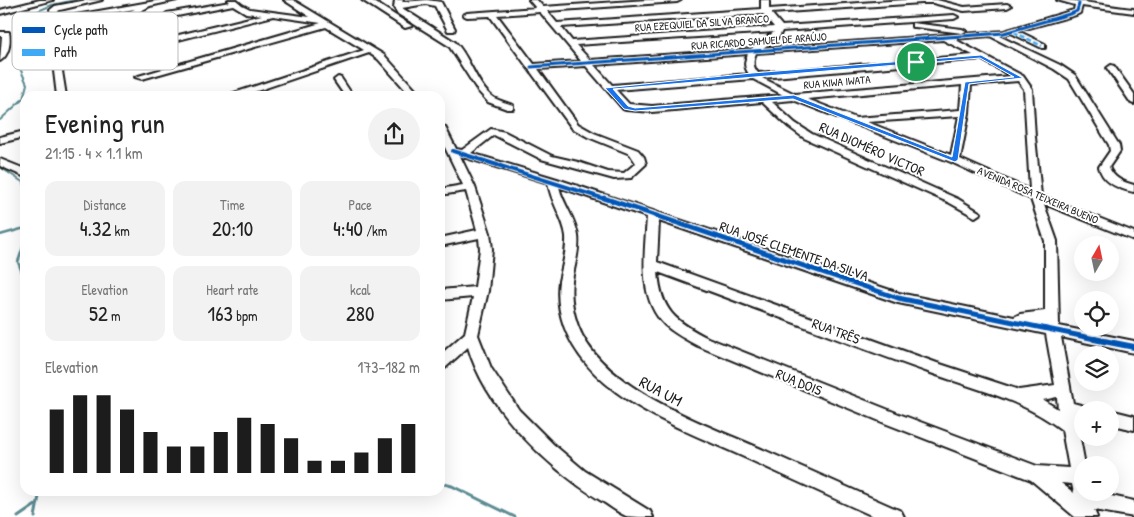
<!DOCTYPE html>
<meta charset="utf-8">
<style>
:root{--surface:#fff;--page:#f2f2f2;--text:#222;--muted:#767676;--accent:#1c1c1c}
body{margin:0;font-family:"Patrick Hand",sans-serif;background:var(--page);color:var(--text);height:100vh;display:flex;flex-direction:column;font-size:19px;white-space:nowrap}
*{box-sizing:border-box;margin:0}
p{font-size:16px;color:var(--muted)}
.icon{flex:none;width:28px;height:28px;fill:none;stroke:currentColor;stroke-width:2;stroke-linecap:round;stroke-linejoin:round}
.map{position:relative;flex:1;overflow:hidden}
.panel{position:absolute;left:20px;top:91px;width:425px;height:405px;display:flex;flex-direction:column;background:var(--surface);border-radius:15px;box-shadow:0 5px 20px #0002}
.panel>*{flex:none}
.needle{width:32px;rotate:9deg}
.fabs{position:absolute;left:1074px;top:236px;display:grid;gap:10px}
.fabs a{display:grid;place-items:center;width:45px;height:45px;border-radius:50%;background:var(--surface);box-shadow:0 5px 20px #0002;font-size:25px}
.pin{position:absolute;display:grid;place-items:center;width:42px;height:42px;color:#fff;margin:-21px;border:2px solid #fff;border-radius:50%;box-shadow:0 1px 5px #0007}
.round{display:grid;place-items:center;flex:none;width:52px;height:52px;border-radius:26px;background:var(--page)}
.headline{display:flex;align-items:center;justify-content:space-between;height:85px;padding:0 25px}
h1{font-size:28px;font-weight:600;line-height:38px}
.metrics{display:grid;grid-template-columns:repeat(3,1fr);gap:8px;height:85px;padding:5px 25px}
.metrics div{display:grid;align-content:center;border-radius:12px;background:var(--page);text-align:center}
.metrics b{font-size:21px;font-weight:600}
.metrics small{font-size:14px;font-weight:400}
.metrics p{font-size:14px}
.chart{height:140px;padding:10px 25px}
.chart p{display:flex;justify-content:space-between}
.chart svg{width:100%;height:90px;margin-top:5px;stroke:var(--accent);stroke-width:6}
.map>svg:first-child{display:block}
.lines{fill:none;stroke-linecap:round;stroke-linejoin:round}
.stream-far2{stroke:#5b8b92;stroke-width:2}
.stream-far1{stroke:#5b8b92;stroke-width:2.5}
.stream{stroke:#5b8b92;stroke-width:3}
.minor-casing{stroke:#1c1c1c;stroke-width:4}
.minor{fill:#fff;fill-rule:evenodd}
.quiet{stroke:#3fa9f5;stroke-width:2.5;stroke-dasharray:5 2.5;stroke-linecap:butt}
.cycleway-far3-casing{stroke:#fff;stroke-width:5}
.cycleway-far2-casing{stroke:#fff;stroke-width:6}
.cycleway-far1-casing{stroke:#fff;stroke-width:8}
.cycleway-casing{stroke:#fff;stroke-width:9}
.cycleway-far3{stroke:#0057b8;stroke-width:3}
.cycleway-far2{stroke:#0057b8;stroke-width:4}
.cycleway-far1{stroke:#0057b8;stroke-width:5}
.cycleway{stroke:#0057b8;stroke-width:6}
.route{fill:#1a73e8;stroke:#fff;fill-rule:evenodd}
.labels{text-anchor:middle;stroke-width:4;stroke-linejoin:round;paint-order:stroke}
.far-street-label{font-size:11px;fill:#1c1c1c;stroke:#fff}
.street-label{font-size:14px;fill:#1c1c1c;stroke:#fff}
.near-street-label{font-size:16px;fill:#1c1c1c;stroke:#fff}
.key{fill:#fff;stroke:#bbb;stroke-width:1}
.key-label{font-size:14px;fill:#1c1c1c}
</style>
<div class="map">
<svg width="1134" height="517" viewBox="0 0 1134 517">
<rect width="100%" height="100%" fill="#fff"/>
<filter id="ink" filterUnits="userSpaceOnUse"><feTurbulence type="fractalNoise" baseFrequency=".02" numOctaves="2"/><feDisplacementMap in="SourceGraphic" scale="10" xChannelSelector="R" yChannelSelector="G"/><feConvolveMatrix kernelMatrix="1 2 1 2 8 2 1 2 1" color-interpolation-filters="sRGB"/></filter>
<g filter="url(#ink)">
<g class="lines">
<g class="stream-far2">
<polyline points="0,120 23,99 27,84 18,64 26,58 46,49 49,42 35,36 33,30 36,23 36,12 52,5 75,0"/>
<polyline points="0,167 24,183 25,186"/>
</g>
<g class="stream-far1">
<polyline points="0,235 25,228"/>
<polyline points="25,241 18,262 25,280"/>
</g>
<g class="stream">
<polyline points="440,483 452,486 515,517"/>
<polyline points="18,517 37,504"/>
<polyline points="35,517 40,491"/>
</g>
<g class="minor-casing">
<g id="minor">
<polygon points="40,0 53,0 0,14 0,10"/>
<path d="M87 0H102L60 10 58 11 59 18 161 0H177L150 6 92 37 79 49 69 63 152 42 144 31 167 13 230 2 228 0H236L242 5 250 9 310 17 284 0H293L384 55 421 96H411L378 59 369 53 242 96H230L231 94 364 50 326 27 142 79 135 77 321 23 273 16 64 69 62 71 66 96H57L54 71C64 56 76 38 92 30L65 31 53 28 50 10 55 6ZM233 5 246 13 262 15 158 40 152 32 172 17ZM135 9 101 26 66 27 60 25 59 22Z"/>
<polygon points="362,0 371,0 412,26 405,28"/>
<path d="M395 0H403L402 2 427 0 441 2 455 29 454 31H448L435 6 426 4 402 8 455 42C470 57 477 87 494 98 500 101 507 103 513 105V109H507L488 102 478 91 449 46 398 14 394 8Z"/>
<path d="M529 0H537L543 7 647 0H681L677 2 547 11 557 23 761 9V0H769V9L905 0H937L964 7 1007 4 1011 6 1007 8 964 11 933 3H922L771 13 782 26 954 15 958 17 954 19 782 31 779 37 763 48 1004 31 1074 10 1075 5 1057 0C1083 0 1108 7 1134 9V13L1082 6 1080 13 1076 15 1018 31 1045 44V48H1042L1011 33 999 36 1060 65 1075 75 1119 145 1120 151 1109 167C1113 178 1123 182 1134 185V192C1119 189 1103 183 1099 167L1110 151 1109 145 1069 79 1054 69 990 36 954 39 1023 76 1032 89 1035 137 1041 195 1134 232V240L1044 204 1057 241 1059 326 1134 341V353L1061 337 1073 403 1088 407 1089 410H1082V419L1076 417 1085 465H1082V492H1093L1134 501V517L1094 510 1097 517H1075L1031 480 887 424 698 346C687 340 675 334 665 325 637 298 645 252 647 217L559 187C563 204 576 219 578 236 580 251 574 266 572 281 570 296 573 312 578 326 602 390 708 425 766 451 811 471 856 491 901 511L904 517H875C831 497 788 477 744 457 681 428 590 398 564 326 559 312 557 296 559 281 562 267 567 252 566 236 564 219 551 203 548 183L460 156 475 187 490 233 492 249 488 291 478 335 491 368 519 410 553 444 585 471 650 511 653 517C645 517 633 517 626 516 617 512 609 505 600 500 547 467 486 409 468 347L445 368 440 370V355L465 333 473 297 440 300V290L475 287 480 249 479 238 440 246V238L477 230 466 191 440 195V189L463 185 440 137V124L445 127 456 149 462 150 491 129 505 132 552 156 578 162 608 172 624 173 636 163 630 154 588 137 572 128 490 16 467 17 463 15 467 13 536 8ZM540 12 581 61 534 64 497 15ZM763 14 774 27 572 41 561 27ZM774 32 751 49 590 60 576 45ZM943 40 973 55 758 73C752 66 753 61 756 53ZM748 54C744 62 744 67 749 74L612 85 594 65ZM981 59 1011 76 795 94 762 78ZM586 66 623 109 626 110 652 112 762 102 789 127 804 138 950 203 975 217 981 213 958 199 812 134 795 123 772 102 793 100 951 162 1031 199 1045 241V311L1020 314 1014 317 899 293 557 179 471 153 494 135 541 159 614 179 631 178 646 164 644 157 638 150 594 133 578 124 538 69ZM753 79 783 95 652 106 629 104 616 90ZM1018 81 1024 89 1030 190 960 159 969 113 971 85ZM962 85 960 110 856 118 807 99ZM959 116 951 155 867 122ZM659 221 898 303 1046 334 1055 385 1019 390 937 363 657 262ZM658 272C748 305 837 340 928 372 975 389 1022 399 1062 430L1069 468 1037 466 899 414 708 338C675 321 661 311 658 272ZM1057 397 1058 409 1043 400ZM1061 483 1072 484 1074 493Z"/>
<polygon points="912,23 962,29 966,31 962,33 915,27 912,27"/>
<path d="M0 32H9C11 42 9 56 0 61L2 36H0Z"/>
<polygon points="1111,65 1114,66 1134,94 1134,104 1131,103 1107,68"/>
<polygon points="338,77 341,78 353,96 345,96 334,80"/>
<polygon points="25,131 25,137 0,143 0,137"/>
<polygon points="0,159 25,169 25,177 0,166"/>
<polygon points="1110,410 1134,416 1134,430 1110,424"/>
</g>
</g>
<use href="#minor" class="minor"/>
<polyline class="quiet" points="1014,32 1042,46"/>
<g class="cycleway-far3-casing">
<polyline id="cycleway-far3" points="531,67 1004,33 1073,13 1077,11 1079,4"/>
</g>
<g class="cycleway-far2-casing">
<polyline id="cycleway-far2" points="453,151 608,200"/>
</g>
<g class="cycleway-far1-casing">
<polyline id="cycleway-far1" points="604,198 898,298 1100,340"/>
</g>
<g class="cycleway-casing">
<polyline id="cycleway" points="1094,339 1134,347"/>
</g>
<use href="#cycleway-far3" class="cycleway-far3"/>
<use href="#cycleway-far2" class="cycleway-far2"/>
<use href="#cycleway-far1" class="cycleway-far1"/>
<use href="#cycleway" class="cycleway"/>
</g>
</g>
<path class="route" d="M981 55 1023 78 969 84 958 160 955 162 793 99 635 111 624 109 605 88 752 73ZM980 58 1014 77 965 82 952 157 794 95 635 108 628 106 613 89Z"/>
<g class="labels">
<g class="far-street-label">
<text transform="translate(702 23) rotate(-4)" y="4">RUA EZEQUIEL DA SILVA BRANCO</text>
<text transform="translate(759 41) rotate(-4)" y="4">RUA RICARDO SAMUEL DE ARAÚJO</text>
<text transform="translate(837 82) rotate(-5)" y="4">RUA KIWA IWATA</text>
<text transform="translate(1038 195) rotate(23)" y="4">AVENIDA ROSA TEIXEIRA BUENO</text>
</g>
<g class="street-label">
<text transform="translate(872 149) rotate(24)" y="5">RUA DIOMÉRO VICTOR</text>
<text transform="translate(794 251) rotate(19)" y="5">RUA JOSÉ CLEMENTE DA SILVA</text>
<text transform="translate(836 331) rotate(20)" y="5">RUA TRÊS</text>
<text transform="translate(799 382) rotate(22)" y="5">RUA DOIS</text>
</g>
<g class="near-street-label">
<text transform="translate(661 391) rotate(28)" y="6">RUA UM</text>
</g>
</g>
<rect x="12" y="12" width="166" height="58" rx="8" class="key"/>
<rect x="22" y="27" width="23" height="6" fill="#0057b8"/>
<rect x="22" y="49" width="23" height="7" fill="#3fa9f5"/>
<g class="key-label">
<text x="54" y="35">Cycle path</text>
<text x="54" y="57">Path</text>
</g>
</svg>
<div class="fabs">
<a><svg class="needle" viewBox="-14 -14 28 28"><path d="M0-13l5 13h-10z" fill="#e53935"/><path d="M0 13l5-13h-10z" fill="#767676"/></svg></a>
<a><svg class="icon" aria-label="locate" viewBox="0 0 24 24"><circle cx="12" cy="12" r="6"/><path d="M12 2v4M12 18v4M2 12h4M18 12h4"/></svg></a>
<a><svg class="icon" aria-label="layers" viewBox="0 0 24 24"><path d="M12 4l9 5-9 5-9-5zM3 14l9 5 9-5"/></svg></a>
<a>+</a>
<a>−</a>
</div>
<div class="pin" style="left:916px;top:62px;background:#1e9e55"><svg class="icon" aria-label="arrive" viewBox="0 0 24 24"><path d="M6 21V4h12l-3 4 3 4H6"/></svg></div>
<section class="panel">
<div class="headline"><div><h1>Evening run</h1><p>21:15 · 4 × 1.1 km</p></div><a class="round"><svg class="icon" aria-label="share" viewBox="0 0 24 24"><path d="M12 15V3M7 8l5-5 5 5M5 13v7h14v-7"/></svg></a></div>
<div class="metrics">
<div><p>Distance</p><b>4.32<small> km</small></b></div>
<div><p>Time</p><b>20:10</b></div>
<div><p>Pace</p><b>4:40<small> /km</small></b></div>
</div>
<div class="metrics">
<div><p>Elevation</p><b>52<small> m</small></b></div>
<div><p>Heart rate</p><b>163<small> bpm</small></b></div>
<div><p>kcal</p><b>280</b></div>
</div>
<div class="chart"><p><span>Elevation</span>173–182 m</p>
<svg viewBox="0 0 160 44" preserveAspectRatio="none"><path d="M5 44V13M15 44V6M25 44V6M35 44V13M45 44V24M55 44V31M65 44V31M75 44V24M85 44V17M95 44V20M105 44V27M115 44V38M125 44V38M135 44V34M145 44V27M155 44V20"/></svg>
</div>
</section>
</div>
